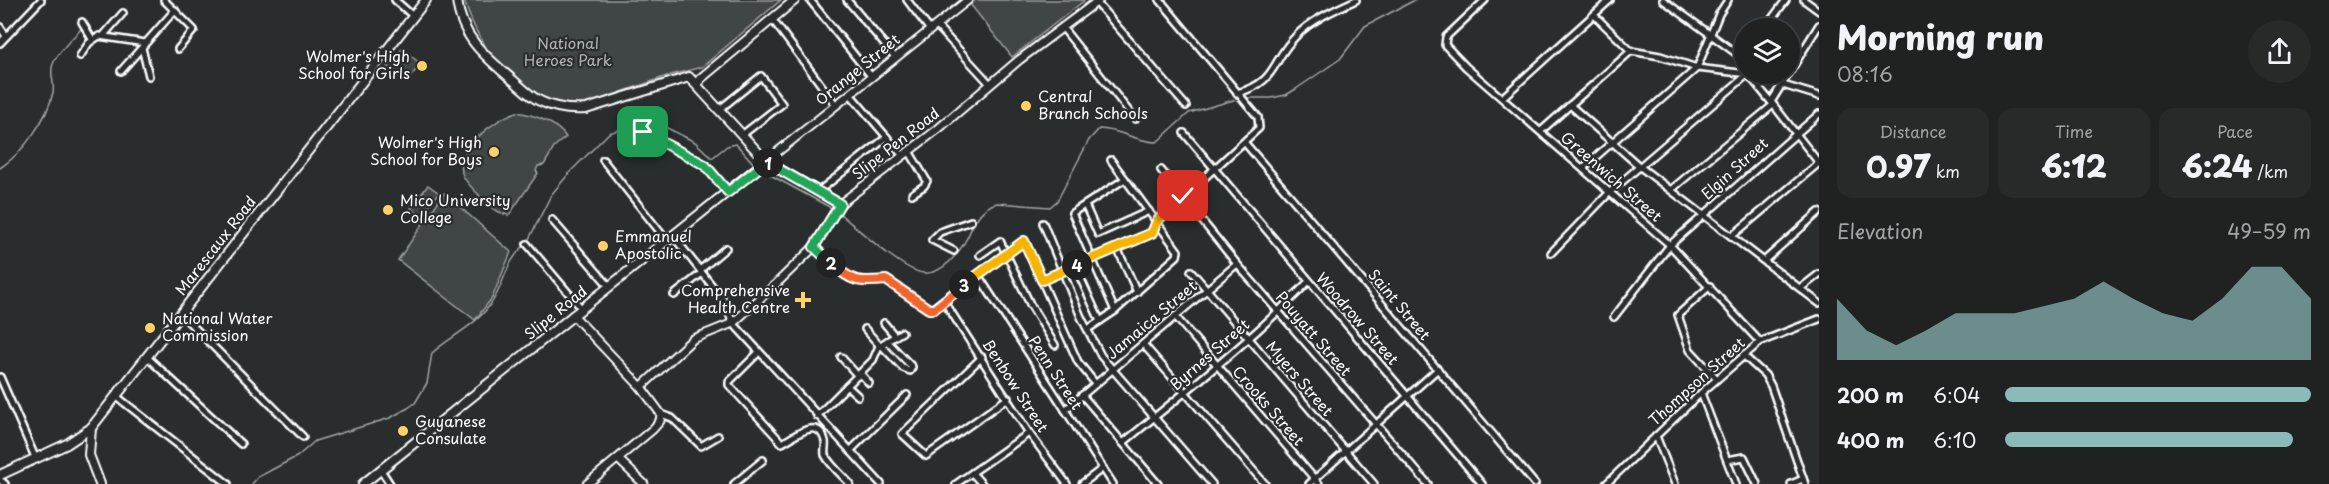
<!DOCTYPE html>
<meta charset="utf-8">
<style>
:root{--surface:#202222;--page:#282a2a;--text:#f1f3f6;--muted:#a2a4a5;--line:#3d3f40;--accent:#8bbbb9}
body{margin:0;font-family:"Playpen Sans",sans-serif;background:var(--page);color:var(--text);height:100vh;display:flex;flex-direction:column;font-size:22px;white-space:nowrap}
*{box-sizing:border-box;margin:0}
p{font-size:20px;color:var(--muted)}
.icon{flex:none;width:33px;height:33px;fill:none;stroke:currentColor;stroke-width:2;stroke-linecap:round;stroke-linejoin:round}
.map{position:relative;flex:1;overflow:hidden}
.details{display:flex;flex-direction:column;background:var(--surface);width:510px}
.details>*{flex:none}
.controls{position:absolute;left:1734px;top:18px;display:grid;gap:12px}
.controls a{display:grid;place-items:center;width:66px;height:66px;border-radius:50%;background:var(--surface);box-shadow:0 2px 4px #0004,0 0 0 2px var(--line);font-size:30px}
.pin{position:absolute;display:grid;place-items:center;width:51px;height:51px;color:#fff;margin:-26px;border-radius:12px;box-shadow:0 3px 9px #0006}
.km{position:absolute;width:30px;height:30px;margin:-15px;border-radius:50%;background:#222;color:#fff;font-size:16px;line-height:30px;text-align:center}
.round{display:grid;place-items:center;flex:none;width:63px;height:63px;border-radius:32px;background:var(--page)}
.head{display:flex;align-items:center;justify-content:space-between;height:102px;padding:0 18px}
h1{font-size:33px;font-weight:800;line-height:45px}
.metrics{display:grid;grid-template-columns:repeat(3,1fr);gap:9px;height:102px;padding:6px 18px}
.metrics div{display:grid;align-content:center;border-radius:15px;background:var(--page);text-align:center}
.metrics b{font-size:30px;font-weight:800}
.metrics small{font-size:16px;font-weight:400}
.metrics p{font-size:16px}
.chart{height:168px;padding:12px 18px}
.chart p{display:flex;justify-content:space-between}
.chart svg{width:100%;height:108px;margin-top:6px;fill:var(--accent);opacity:.7}
ul{padding:0 18px;list-style:none;font-size:20px}
li{display:grid;grid-template-columns:96px 72px 1fr;align-items:center;height:45px}
li i{height:15px;border-radius:8px;background:var(--accent)}
main{display:flex;flex:1;min-height:0}
.map>svg:first-child{display:block}
.green{fill:#414445;stroke:#a0a2a2;stroke-width:1.5}
.lines{fill:none;stroke-linecap:round;stroke-linejoin:round}
.stream{stroke:#a6a7a7;stroke-width:1.5}
.minor-casing{stroke:#fff;stroke-width:10}
.tertiary-casing{stroke:#fff;stroke-width:11}
.secondary-casing{stroke:#fff;stroke-width:12}
.minor{stroke:#2a2d2e;stroke-width:5}
.tertiary{stroke:#2a2d2e;stroke-width:7}
.secondary{stroke:#2a2d2e;stroke-width:8}
.split-1-casing{stroke:#fff;stroke-width:12}
.split-2-casing{stroke:#fff;stroke-width:12}
.split-3-casing{stroke:#fff;stroke-width:12}
.split-4-casing{stroke:#fff;stroke-width:12}
.split-5-casing{stroke:#fff;stroke-width:12}
.split-1{stroke:#22a559;stroke-width:8}
.split-2{stroke:#22a559;stroke-width:8}
.split-3{stroke:#f0652b;stroke-width:8}
.split-4{stroke:#f5b400;stroke-width:8}
.split-5{stroke:#f5b400;stroke-width:8}
.poi-dot{fill:#ffd166;stroke:#2a2d2e;stroke-width:2}
.labels{text-anchor:middle;stroke-width:4.5;stroke-linejoin:round;paint-order:stroke}
.park-label{font-size:15px;fill:#b3b4b5;stroke:#2a2d2e}
.poi-label{font-size:15px;fill:#fff;stroke:#2a2d2e;text-anchor:start}
.street-label{font-size:15px;fill:#fff;stroke:#2a2d2e}
</style>
<main>
<div class="map">
<svg width="1819" height="484" viewBox="0 0 1819 484">
<rect width="100%" height="100%" fill="#2a2d2e"/>
<filter id="ink" filterUnits="userSpaceOnUse"><feTurbulence type="fractalNoise" baseFrequency=".0167" numOctaves="2"/><feDisplacementMap in="SourceGraphic" scale="12" xChannelSelector="R" yChannelSelector="G"/><feConvolveMatrix kernelMatrix="1 2 1 2 8 2 1 2 1" color-interpolation-filters="sRGB"/></filter>
<g filter="url(#ink)">
<g class="green">
<path d="M464 0H781L702 67 667 76 585 105C524 106 481 55 464 0Z"/>
<polygon points="976,0 1085,0 1012,57 970,4"/>
<polygon points="402,49 421,64 406,82 387,67"/>
<path d="M517 112C534 115 555 122 566 137L555 146 544 165 538 166 536 171 538 173 509 215C496 213 486 204 478 194 473 189 466 182 463 176 453 150 496 118 517 112Z"/>
<polygon points="428,185 439,193 421,216 411,208"/>
<polygon points="444,193 511,252 492,298 475,320 398,260"/>
</g>
<g class="lines">
<g class="stream">
<polyline points="1245,98 1271,98 1286,95 1296,89 1340,59 1365,26 1415,0"/>
<path d="M0 168C23 153 48 118 53 92 55 83 49 73 53 64 58 51 73 38 82 28"/>
<polyline points="763,171 833,209"/>
<path d="M840 214C857 228 903 271 923 273 943 275 960 252 968 236 974 222 981 207 997 203L1050 207 1057 201 1089 140 1099 129C1120 129 1136 142 1157 142L1189 113 1237 99"/>
<polyline points="528,241 551,195 571,171 609,133 651,120 695,142 712,158 727,146 736,144 754,164"/>
<path d="M252 484 258 477 298 456 315 441 390 418 408 408 415 403 427 383 432 353C451 336 474 327 490 305 505 285 504 263 525 245"/>
</g>
<g class="minor-casing">
<g id="minor">
<polyline points="164,0 194,30 178,49"/>
<polyline points="395,0 413,16"/>
<polyline points="810,0 871,76"/>
<polyline points="847,0 895,57"/>
<polyline points="907,0 930,30"/>
<polyline points="1485,0 1446,37 1445,45 1466,67 1670,245 1760,342"/>
<polyline points="1663,0 1744,59"/>
<polyline points="1804,0 1819,11"/>
<polyline points="1096,2 1186,106"/>
<polyline points="1594,15 1631,51"/>
<polyline points="772,19 836,105"/>
<polyline points="82,22 92,39"/>
<polyline points="937,26 990,84"/>
<polyline points="0,27 6,36"/>
<polyline points="1062,27 1135,119"/>
<polyline points="1765,28 1786,0"/>
<polyline points="103,36 123,13"/>
<polyline points="0,43 41,0"/>
<polyline points="142,48 149,76"/>
<polyline points="80,56 89,43 99,36 145,43"/>
<polyline points="121,71 175,10"/>
<polyline points="1783,85 1819,96"/>
<path d="M1237 93C1278 82 1270 62 1296 36 1311 20 1336 9 1356 0"/>
<polyline points="850,94 903,156"/>
<polyline points="1503,97 1610,0"/>
<polyline points="1772,103 1819,163"/>
<polyline points="1570,105 1639,166 1819,303"/>
<polyline points="720,109 761,76 782,104 742,135"/>
<polyline points="1541,131 1631,51 1660,56 1697,68 1748,74 1771,102 1819,25"/>
<polyline points="643,132 705,165 728,192"/>
<polyline points="1184,133 1482,484"/>
<polyline points="1245,143 1535,484"/>
<polyline points="909,151 927,181 924,186 912,194"/>
<polyline points="603,160 668,242"/>
<polyline points="1583,168 1697,68 1719,14 1728,0"/>
<polyline points="1161,170 1237,264 1428,484"/>
<polyline points="1672,189 1773,105"/>
<polyline points="819,191 887,137"/>
<polyline points="1085,205 1098,234 1149,211"/>
<polyline points="552,220 610,287"/>
<polyline points="1043,223 1081,317 1101,356 1212,484"/>
<polyline points="1732,236 1819,163"/>
<polyline points="674,237 724,301 733,323 881,484"/>
<polyline points="527,244 582,309"/>
<path d="M814 247C844 275 844 284 886 280L927 308 932 309 1024 241 1078 362 1095 383"/>
<polyline points="1117,248 1137,292"/>
<polyline points="954,251 932,240 940,232 971,221"/>
<polyline points="1551,253 1610,192 1748,74"/>
<polyline points="980,255 1000,241 1030,304 1055,345"/>
<polyline points="1765,260 1819,212"/>
<polyline points="1075,266 1100,321"/>
<polyline points="700,270 726,248"/>
<polyline points="1191,271 1374,484"/>
<polyline points="978,275 1113,484"/>
<polyline points="1042,280 1152,233 1157,221 1259,128 1258,117 1160,0"/>
<polyline points="1710,286 1678,315 1690,350 1717,379"/>
<polyline points="1801,288 1819,274"/>
<polyline points="674,295 702,273"/>
<polyline points="944,301 1029,433 1067,484"/>
<polyline points="1115,311 1072,213 1125,179"/>
<polyline points="181,314 303,437"/>
<polyline points="1175,316 1319,484"/>
<polyline points="1614,317 1670,245 1819,114"/>
<polyline points="884,323 895,336"/>
<polyline points="865,329 880,346"/>
<polyline points="1088,329 1115,311 1177,256 1178,251 1111,160"/>
<polyline points="1143,344 1265,484"/>
<polyline points="881,345 903,368 910,371 912,367 887,341"/>
<path d="M759 352 729 382V385L782 443C793 438 818 415 825 441 826 445 824 451 825 455 830 465 843 476 850 484"/>
<polyline points="1743,355 1765,375 1771,386 1805,484"/>
<polyline points="147,357 241,444"/>
<polyline points="841,357 858,376"/>
<polyline points="982,357 902,434 926,456 1008,398"/>
<polyline points="860,373 869,383"/>
<polyline points="0,377 35,457"/>
<polyline points="847,386 858,396"/>
<polyline points="1701,393 1736,484"/>
<polyline points="1082,395 1158,484"/>
<polyline points="116,396 228,484"/>
<polyline points="1065,410 1237,264"/>
<polyline points="661,414 672,418 701,446 718,436"/>
<polyline points="817,416 873,360 879,346 902,332"/>
<polyline points="1656,436 1675,484"/>
<path d="M1123 443C1186 391 1252 340 1309 281"/>
<polyline points="850,451 907,395"/>
<polyline points="1727,460 1744,457 1757,484"/>
<polyline points="381,470 390,484"/>
<polyline points="972,473 982,484"/>
<polyline points="0,480 5,484"/>
<polyline points="734,484 763,460"/>
<polyline points="956,484 1029,433"/>
<polyline points="1082,484 1103,468"/>
<polyline points="1309,484 1438,369"/>
<polyline points="1606,484 1701,393 1760,342 1819,319"/>
<polyline points="1791,484 1803,479"/>
</g>
</g>
<g class="tertiary-casing">
<g id="tertiary">
<polyline points="840,204 766,161 968,0"/>
<polyline points="573,315 641,387 661,414 660,421 653,429 587,484"/>
<polyline points="641,387 693,339 733,323 777,283 814,247 840,204 938,129 1019,60 1099,0"/>
<polyline points="618,459 644,484"/>
</g>
</g>
<g class="secondary-casing">
<g id="secondary">
<polyline points="698,84 700,79 795,0"/>
<polyline points="91,428 89,455 100,484"/>
<polyline points="0,475 67,444 91,428 426,0"/>
<path d="M363 484 766 161 689 77 586 109C572 110 554 108 540 101 531 97 522 88 514 81 487 58 461 38 457 0"/>
</g>
</g>
<use href="#minor" class="minor"/>
<use href="#tertiary" class="tertiary"/>
<use href="#secondary" class="secondary"/>
</g>
</g>
<g class="lines" filter="url(#ink)">
<g class="split-1-casing">
<polyline id="split-1" points="643,132 705,165 728,192 766,162 768,163"/>
</g>
<g class="split-2-casing">
<polyline id="split-2" points="768,163 840,204 814,247 831,263"/>
</g>
<g class="split-3-casing">
<path id="split-3" d="M831 263C852 282 858 283 886 280L929 309H934L964 285"/>
</g>
<g class="split-4-casing">
<polyline id="split-4" points="964,285 1024,241 1042,280 1077,265"/>
</g>
<g class="split-5-casing">
<polyline id="split-5" points="1077,265 1152,233 1157,221 1183,196"/>
</g>
<use href="#split-1" class="split-1"/>
<use href="#split-2" class="split-2"/>
<use href="#split-3" class="split-3"/>
<use href="#split-4" class="split-4"/>
<use href="#split-5" class="split-5"/>
</g>
<g class="poi-dot">
<circle cx="422" cy="66" r="6"/>
<circle cx="1026" cy="106" r="6"/>
<circle cx="494" cy="152" r="6"/>
<circle cx="388" cy="210" r="6"/>
<circle cx="603" cy="246" r="6"/>
<path d="M800 291h6v6h6v6h-6v6h-6v-6h-6v-6h6z"/>
<circle cx="150" cy="328" r="6"/>
<circle cx="403" cy="431" r="6"/>
</g>
<g class="labels">
<g class="park-label">
<text x="568" y="49">National<tspan x="568" dy="17">Heroes Park</tspan></text>
</g>
<g class="poi-label">
<text x="410" y="62" text-anchor="end">Wolmer's High<tspan x="410" dy="17">School for Girls</tspan></text>
<text x="1038" y="102">Central<tspan x="1038" dy="17">Branch Schools</tspan></text>
<text x="482" y="148" text-anchor="end">Wolmer's High<tspan x="482" dy="17">School for Boys</tspan></text>
<text x="400" y="206">Mico University<tspan x="400" dy="17">College</tspan></text>
<text x="615" y="242">Emmanuel<tspan x="615" dy="17">Apostolic</tspan></text>
<text x="790" y="296" text-anchor="end">Comprehensive<tspan x="790" dy="17">Health Centre</tspan></text>
<text x="162" y="324">National Water<tspan x="162" dy="17">Commission</tspan></text>
<text x="415" y="427">Guyanese<tspan x="415" dy="17">Consulate</tspan></text>
</g>
<g class="street-label">
<text transform="translate(858 70) rotate(-39)" y="5">Orange Street</text>
<text transform="translate(896 144) rotate(-38)" y="5">Slipe Pen Road</text>
<text transform="translate(1735 169) rotate(-42)" y="5">Elgin Street</text>
<text transform="translate(1611 177) rotate(41)" y="5">Greenwich Street</text>
<text transform="translate(216 246) rotate(-52)" y="5">Marescaux Road</text>
<text transform="translate(1399 305) rotate(50)" y="5">Saint Street</text>
<text transform="translate(556 313) rotate(-39)" y="5">Slipe Road</text>
<text transform="translate(1357 319) rotate(49)" y="5">Woodrow Street</text>
<text transform="translate(1152 320) rotate(-40)" y="5">Jamaica Street</text>
<text transform="translate(1313 334) rotate(49)" y="5">Pouyatt Street</text>
<text transform="translate(1210 355) rotate(-41)" y="5">Byrnes Street</text>
<text transform="translate(1055 373) rotate(57)" y="5">Penn Street</text>
<text transform="translate(1299 379) rotate(49)" y="5">Myers Street</text>
<text transform="translate(1697 382) rotate(-42)" y="5">Thompson Street</text>
<text transform="translate(1015 386) rotate(57)" y="5">Benbow Street</text>
<text transform="translate(1268 406) rotate(49)" y="5">Crooks Street</text>
</g>
</g>
</svg>
<div class="controls">
<a><svg class="icon" aria-label="layers" viewBox="0 0 24 24"><path d="M12 4l9 5-9 5-9-5zM3 14l9 5 9-5"/></svg></a>
</div>
<div class="pin" style="left:643px;top:132px;background:#1e9e55"><svg class="icon" aria-label="arrive" viewBox="0 0 24 24"><path d="M6 21V4h12l-3 4 3 4H6"/></svg></div>
<div class="pin" style="left:1183px;top:196px;background:#d93025"><svg class="icon" aria-label="check" viewBox="0 0 24 24"><path d="M5 12l5 5 9-10"/></svg></div>
<b class="km" style="left:768px;top:163px">1</b>
<b class="km" style="left:831px;top:263px">2</b>
<b class="km" style="left:964px;top:285px">3</b>
<b class="km" style="left:1077px;top:265px">4</b>
</div>
<section class="details">
<div class="head"><div><h1>Morning run</h1><p>08:16</p></div><a class="round"><svg class="icon" aria-label="share" viewBox="0 0 24 24"><path d="M12 15V3M7 8l5-5 5 5M5 13v7h14v-7"/></svg></a></div>
<div class="metrics">
<div><p>Distance</p><b>0.97<small> km</small></b></div>
<div><p>Time</p><b>6:12</b></div>
<div><p>Pace</p><b>6:24<small> /km</small></b></div>
</div>
<div class="chart"><p><span>Elevation</span>49–59 m</p>
<svg viewBox="0 0 160 44" preserveAspectRatio="none"><path d="M0 44V19L10 32L20 38L30 32L40 25L50 25L60 25L70 22L80 19L90 12L100 19L110 25L120 28L130 19L140 6L150 6L160 19V44z"/></svg>
</div>
<ul>
<li><b>200 m</b>6:04<i style="width:100%"></i></li>
<li><b>400 m</b>6:10<i style="width:94%"></i></li>
</ul>
</section>
</main>
